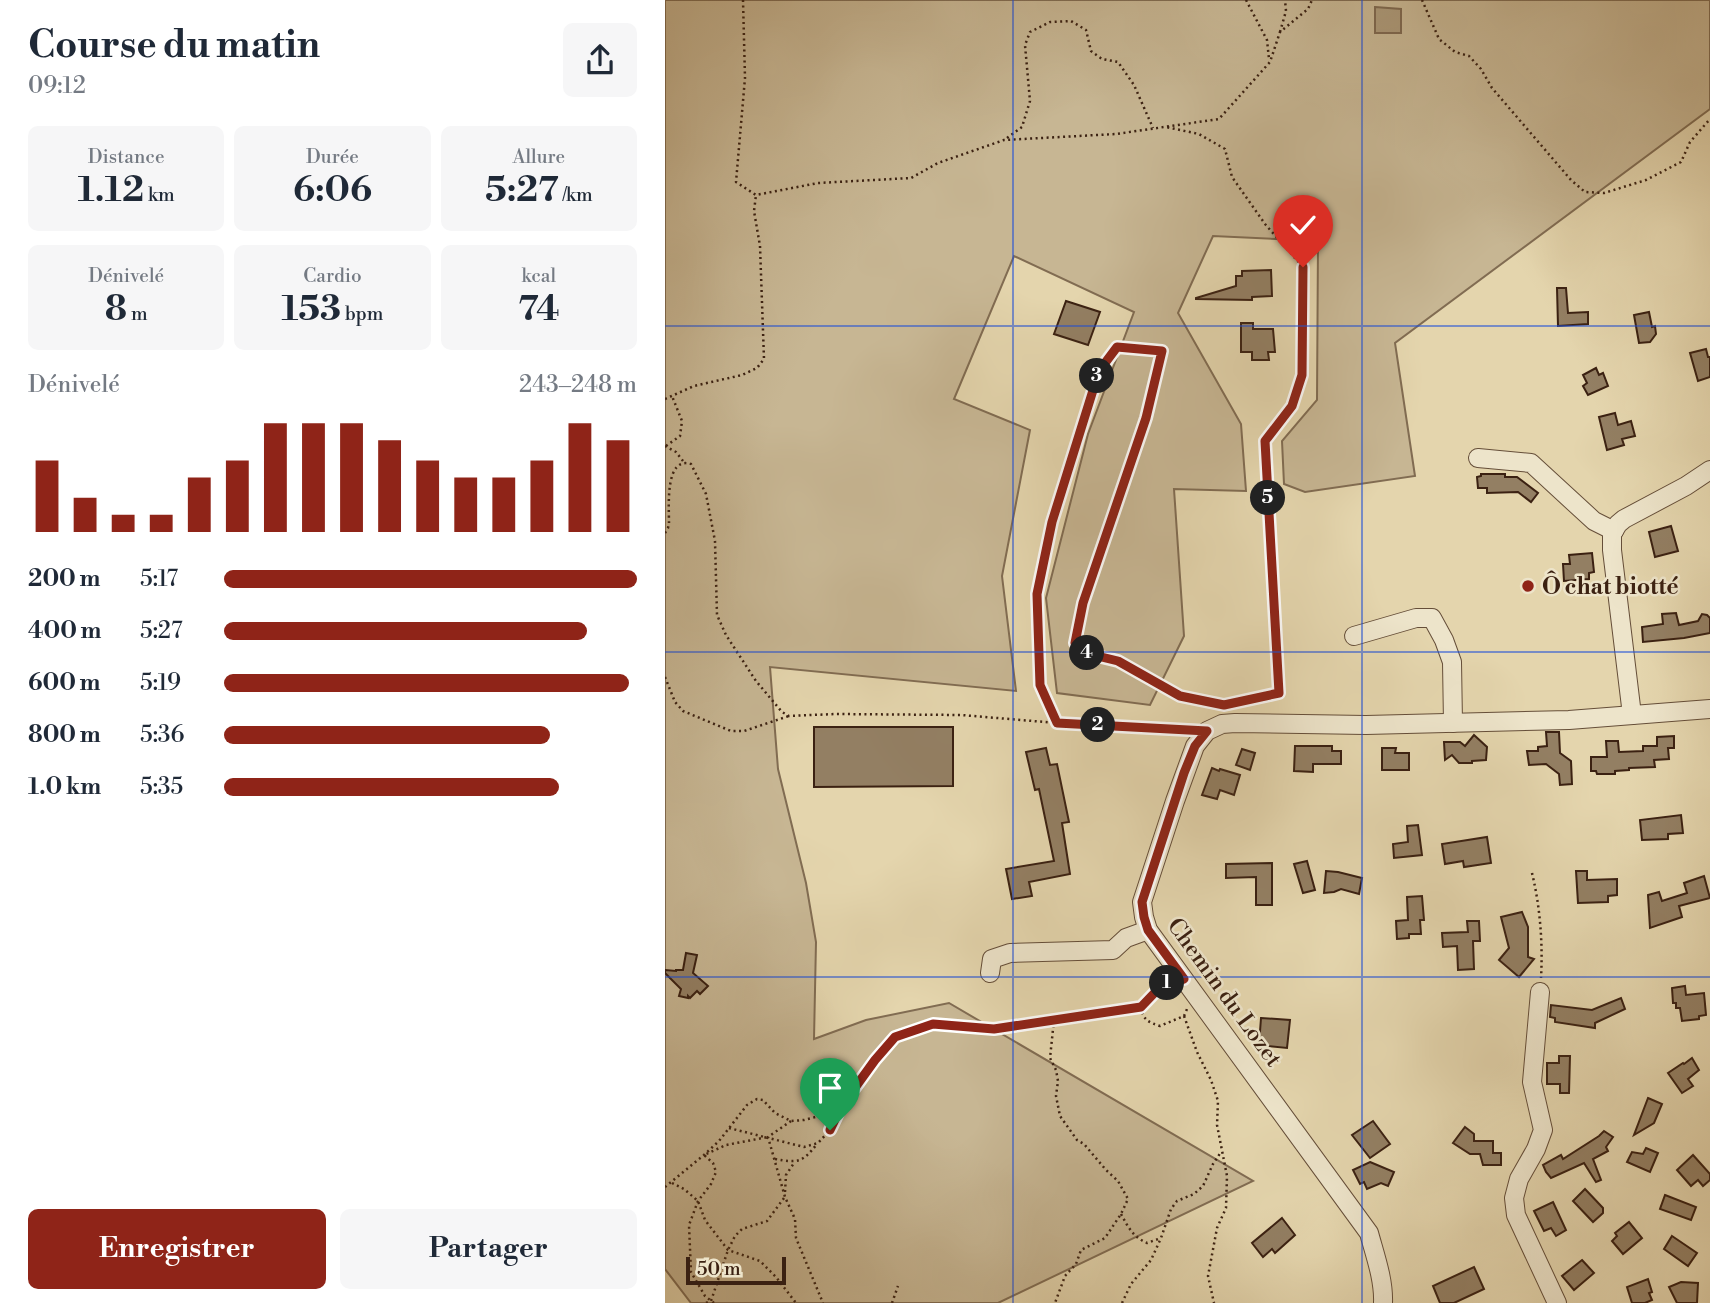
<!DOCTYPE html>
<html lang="fr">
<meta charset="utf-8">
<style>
:root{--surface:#fff;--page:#f6f6f7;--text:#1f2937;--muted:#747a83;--accent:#8f2418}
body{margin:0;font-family:"Libre Bodoni",serif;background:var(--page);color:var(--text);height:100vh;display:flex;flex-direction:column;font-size:26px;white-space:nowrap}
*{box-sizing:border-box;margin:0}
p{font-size:23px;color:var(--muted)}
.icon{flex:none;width:38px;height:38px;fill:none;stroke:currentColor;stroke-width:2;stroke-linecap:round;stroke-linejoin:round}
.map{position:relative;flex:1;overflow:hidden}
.side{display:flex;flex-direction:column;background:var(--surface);width:665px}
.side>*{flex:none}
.scale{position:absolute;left:21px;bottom:18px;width:100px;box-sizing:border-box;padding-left:7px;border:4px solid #3b2112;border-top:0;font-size:19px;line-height:24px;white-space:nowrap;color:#3b2112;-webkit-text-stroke:5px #ede4ca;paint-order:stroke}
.pin{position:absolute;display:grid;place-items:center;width:60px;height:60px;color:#fff;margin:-72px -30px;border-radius:50% 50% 50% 0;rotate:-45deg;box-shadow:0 0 7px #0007}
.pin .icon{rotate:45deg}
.km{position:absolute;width:35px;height:35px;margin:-18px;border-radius:50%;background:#222;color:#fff;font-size:19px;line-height:35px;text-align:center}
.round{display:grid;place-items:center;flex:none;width:74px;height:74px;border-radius:10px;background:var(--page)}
.overview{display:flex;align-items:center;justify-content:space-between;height:119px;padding:0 28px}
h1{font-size:38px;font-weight:700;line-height:52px}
.metrics{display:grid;grid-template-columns:repeat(3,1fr);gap:10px;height:119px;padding:7px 28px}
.metrics div{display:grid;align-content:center;border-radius:10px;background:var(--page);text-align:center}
.metrics b{font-size:35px;font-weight:700}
.metrics small{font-size:19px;font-weight:400}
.metrics p{font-size:19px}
.chart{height:196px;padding:14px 28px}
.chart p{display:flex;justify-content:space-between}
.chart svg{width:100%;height:126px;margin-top:7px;stroke:var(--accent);stroke-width:6}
.action{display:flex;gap:14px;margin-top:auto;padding:14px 28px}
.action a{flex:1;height:80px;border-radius:10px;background:var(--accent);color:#fff;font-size:28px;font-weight:700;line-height:80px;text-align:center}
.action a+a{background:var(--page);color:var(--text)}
ul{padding:0 28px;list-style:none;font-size:23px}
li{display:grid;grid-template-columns:112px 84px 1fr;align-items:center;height:52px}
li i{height:18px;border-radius:9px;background:var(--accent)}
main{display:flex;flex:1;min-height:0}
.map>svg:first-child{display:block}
.green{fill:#c7b693;stroke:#816c52;stroke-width:2}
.water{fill:#ab9878;stroke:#7e684f;stroke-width:2}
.building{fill:#937f63;stroke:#3b2112;stroke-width:2}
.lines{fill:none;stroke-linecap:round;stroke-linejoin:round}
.minor-casing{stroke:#654e39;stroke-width:20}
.path{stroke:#3b2112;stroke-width:2.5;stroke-dasharray:2 3.5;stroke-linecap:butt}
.minor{stroke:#ede4ca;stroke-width:18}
.route-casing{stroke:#fff;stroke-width:14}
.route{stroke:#8f2418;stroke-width:9}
.grid{fill:none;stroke:#1d4ed8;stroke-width:2;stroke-opacity:0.55}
.poi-dot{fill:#8f2418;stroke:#ede4ca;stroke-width:2.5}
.labels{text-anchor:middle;stroke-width:5;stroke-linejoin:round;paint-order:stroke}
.poi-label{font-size:23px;font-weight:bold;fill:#3b2112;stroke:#ede4ca;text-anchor:start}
.street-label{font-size:23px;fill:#3b2112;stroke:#ede4ca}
</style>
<main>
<section class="side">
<div class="overview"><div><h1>Course du matin</h1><p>09:12</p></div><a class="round"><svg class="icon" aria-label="share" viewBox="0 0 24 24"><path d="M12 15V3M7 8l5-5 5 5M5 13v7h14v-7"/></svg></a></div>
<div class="metrics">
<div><p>Distance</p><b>1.12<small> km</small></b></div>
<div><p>Durée</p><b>6:06</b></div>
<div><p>Allure</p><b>5:27<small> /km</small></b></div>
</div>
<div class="metrics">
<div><p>Dénivelé</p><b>8<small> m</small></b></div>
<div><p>Cardio</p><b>153<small> bpm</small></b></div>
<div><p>kcal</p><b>74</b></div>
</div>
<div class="chart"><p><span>Dénivelé</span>243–248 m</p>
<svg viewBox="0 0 160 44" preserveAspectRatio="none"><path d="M5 44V19M15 44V32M25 44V38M35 44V38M45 44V25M55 44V19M65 44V6M75 44V6M85 44V6M95 44V12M105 44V19M115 44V25M125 44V25M135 44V19M145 44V6M155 44V12"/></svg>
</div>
<ul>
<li><b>200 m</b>5:17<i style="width:100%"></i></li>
<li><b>400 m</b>5:27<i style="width:88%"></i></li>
<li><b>600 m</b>5:19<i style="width:98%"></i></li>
<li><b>800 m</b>5:36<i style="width:79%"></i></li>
<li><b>1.0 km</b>5:35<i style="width:81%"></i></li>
</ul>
<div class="action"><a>Enregistrer</a><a>Partager</a></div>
</section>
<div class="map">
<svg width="1045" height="1303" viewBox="0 0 1045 1303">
<rect width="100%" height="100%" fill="#e4d5ad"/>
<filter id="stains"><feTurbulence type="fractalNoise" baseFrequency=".00286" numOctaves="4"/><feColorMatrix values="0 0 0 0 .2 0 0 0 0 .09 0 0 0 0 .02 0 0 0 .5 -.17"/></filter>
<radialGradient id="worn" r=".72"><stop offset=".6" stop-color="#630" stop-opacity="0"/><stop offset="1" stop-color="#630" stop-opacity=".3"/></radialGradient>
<polygon class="green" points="0,0 1045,0 1045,109 730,343 750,476 640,492 619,484 617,441 652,400 653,241 548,236 513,313 576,424 581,491 509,489 519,636 485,705 392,693 381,598 423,434 469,312 349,256 289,399 365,430 337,576 351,691 105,667 113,769 141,883 151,942 149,1039 201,1020 284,1003 588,1181 333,1303 26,1303 0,1269"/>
<polygon class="water" points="710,7 736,9 736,33 710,33"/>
<g class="building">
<polygon points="606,270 607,296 587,297 587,300 531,299 531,298 571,286 571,276 577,276 577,271"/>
<polygon points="892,288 901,288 903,313 923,312 923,324 893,326"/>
<polygon points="401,301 435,312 423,345 389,334"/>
<polygon points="984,312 987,327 990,326 991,334 985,342 974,343 969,315"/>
<polygon points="576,323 588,323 588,329 608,329 610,352 603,352 604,360 587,360 587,352 576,352"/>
<polygon points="1041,349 1043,357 1045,357 1045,377 1033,381 1025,353"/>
<polygon points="931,368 934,375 938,373 943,386 923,395 918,386 922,383 918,375"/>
<polygon points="950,413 953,425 966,421 970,436 957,439 959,445 942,450 934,417"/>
<polygon points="816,474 840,474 840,477 852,477 873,493 866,502 853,492 822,493 822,488 813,488 812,477 816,476"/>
<polygon points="1006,526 1013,551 990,557 984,532"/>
<polygon points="927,553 929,572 924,573 924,579 899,581 898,564 905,564 904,555"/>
<polygon points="1011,613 1014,625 1033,621 1037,614 1042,615 1045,618 1045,633 1019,638 978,642 977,627 998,624 997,614"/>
<polygon points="149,727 288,727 288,786 149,787"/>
<polygon points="881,732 894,732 895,753 906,761 907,784 895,785 894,774 881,764 864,765 862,751 873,751 873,747 882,746"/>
<polygon points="809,735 822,747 821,760 807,761 807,763 794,763 787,755 780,760 779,742 795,742 800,746"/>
<polygon points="1009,736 1009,748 1003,748 1004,759 989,760 990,767 964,768 964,770 950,771 950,774 932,774 931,771 926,771 926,757 942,757 941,741 953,741 954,752 978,751 978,746 992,746 992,737"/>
<polygon points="630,746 667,746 667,751 676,751 676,764 648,764 648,772 629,771"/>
<polygon points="381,748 385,765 392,764 404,822 397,823 405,874 364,882 367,896 347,899 341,869 389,861 374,789 370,790 361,752"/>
<polygon points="717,748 731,748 730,753 744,753 744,770 717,770"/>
<polygon points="577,749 590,753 585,770 571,765"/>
<polygon points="547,768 554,771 555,769 575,775 569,795 555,790 552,799 537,795"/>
<polygon points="1016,815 1018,833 1003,834 1003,839 977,840 975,820"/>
<polygon points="753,825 757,855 729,858 728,844 743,842 742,826"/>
<polygon points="822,837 826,863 799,867 798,861 780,864 777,844"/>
<polygon points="642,861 650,890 638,893 629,864"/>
<polygon points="607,863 607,905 591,905 591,877 561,878 561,864"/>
<polygon points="661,871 673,872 697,878 694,894 676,889 669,892 659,893"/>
<polygon points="911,871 922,871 922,880 952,879 952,895 943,896 943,902 913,903"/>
<polygon points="1039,876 1045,898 1014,906 1017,917 985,928 983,895 994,892 997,901 1022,893 1019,883"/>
<polygon points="757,896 759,920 755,920 756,934 744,934 744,938 732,939 731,921 743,920 742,897"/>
<polygon points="857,912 863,927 863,957 869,959 854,977 834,960 844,948 836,917"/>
<polygon points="802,921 814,921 815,941 808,941 809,969 793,970 792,946 778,947 777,933 803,932"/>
<polygon points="21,953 32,955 28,973 43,986 35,994 32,991 25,998 23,996 23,998 14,996 16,989 0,973 0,970 11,971 11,970 18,970"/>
<polygon points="1020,986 1021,995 1039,993 1041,1015 1034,1016 1034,1019 1017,1021 1015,1008 1011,1008 1011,1003 1008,1003 1007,988"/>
<polygon points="956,998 960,1009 930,1023 930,1028 890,1022 890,1018 885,1017 886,1005 927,1010"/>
<polygon points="596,1018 625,1020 622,1048 594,1045"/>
<polygon points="894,1056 905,1056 904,1093 895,1093 895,1084 882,1084 882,1063 894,1063"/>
<polygon points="1027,1058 1034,1070 1023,1079 1028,1086 1017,1093 1003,1073 1018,1063 1019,1064"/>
<polygon points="983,1098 997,1104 989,1123 969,1135"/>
<polygon points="708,1121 725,1144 705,1158 687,1135"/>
<polygon points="800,1127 809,1134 809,1141 828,1141 828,1153 836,1153 836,1165 818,1165 815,1154 805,1154 788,1143"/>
<polygon points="939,1131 948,1137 941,1147 943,1151 928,1159 936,1180 931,1182 919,1163 886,1178 881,1172 878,1165 896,1155 898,1159 934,1136"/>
<polygon points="981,1148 993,1153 985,1172 962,1162 967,1152 978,1154"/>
<polygon points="1028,1155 1045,1174 1045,1180 1038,1186 1033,1180 1026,1186 1012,1170"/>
<polygon points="705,1162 729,1172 723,1186 716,1183 702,1189 699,1182 695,1184 688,1170"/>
<polygon points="920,1189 938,1208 938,1213 928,1222 908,1201"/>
<polygon points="1000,1195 1031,1207 1026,1220 995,1209"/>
<polygon points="888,1202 901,1230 891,1236 886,1228 879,1231 869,1211"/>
<polygon points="617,1218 630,1235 610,1253 607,1249 598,1257 587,1243"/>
<polygon points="964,1222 977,1238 958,1254 947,1241 952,1236 950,1233"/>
<polygon points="1007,1236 1032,1253 1023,1266 999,1249"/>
<polygon points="917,1260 929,1273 909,1290 897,1276"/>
<polygon points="809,1267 819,1289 789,1303 775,1303 768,1286"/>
<polygon points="983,1279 987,1292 984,1293 987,1300 980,1303 967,1303 962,1287"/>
<polygon points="1016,1282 1033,1283 1032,1303 1012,1303 1004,1287"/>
</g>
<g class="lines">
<g class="minor-casing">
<g id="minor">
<polyline points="813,458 866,463 929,521 949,531"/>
<polyline points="689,636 751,618 767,618 779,640 787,662 788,723"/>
<polyline points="967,715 947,550 947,534 953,524 959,519 1021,486 1045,470"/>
<polyline points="325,973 327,959 345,953 448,950 461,938 483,930"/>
<polyline points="875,992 867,1082 878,1130 871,1149 854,1179 849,1198 851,1215 892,1303"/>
<path d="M718 1303C719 1280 710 1255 704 1233L483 930 479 917 477 902 510 801 530 746 542 731 557 724 570 723 701 725 904 720 1045 709"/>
</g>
</g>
<g class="path">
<polyline points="78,0 80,78 71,182 91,195 153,183 246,178 273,163 339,140 451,134 554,119 605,62 615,32 643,9 647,0"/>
<polyline points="581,0 602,40 604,59"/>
<polyline points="757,0 774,39 790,52 804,56 816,69 827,88 906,180 920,192 939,193 981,180 1016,162 1025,142 1045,119"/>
<polyline points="615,32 621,11 620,0"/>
<polyline points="342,138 357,127 365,101 360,45 365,32 385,22 406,21 421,30 426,51 437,59 453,62 469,85 488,128"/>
<polyline points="0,399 29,386 77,375 92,368 99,359 95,246 89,211 91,195"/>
<polyline points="0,446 11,452 18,461"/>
<polyline points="1,446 15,436 17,421 7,396"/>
<path d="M0 533 3 528 4 523C4 505 0 456 26 464L41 494 50 541 52 615 61 635 91 681 117 712 124 716 170 714 296 715 392 723 524 729"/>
<polyline points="0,677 10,702 18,711 66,731 79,731 124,716"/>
<polyline points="392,723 375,685 372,594 387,522 434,371 452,347 497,351 481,418 418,602 410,643 424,654 453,661 515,696 559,705 614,693 600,441 627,406 637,375 638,267 600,224 567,177 560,149 534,134 501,127"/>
<path d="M867 873C875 906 878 943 876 978"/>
<path d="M476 1007C478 1020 483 1022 495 1026L519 1016 522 1009"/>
<polyline points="519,1016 532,1052 546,1080 553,1101 552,1125 562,1176 561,1208 552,1228 543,1276 549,1303"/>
<polyline points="389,1020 385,1058 391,1070 393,1081 391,1096 395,1116 412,1140 419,1144 441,1170 453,1181 463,1199 456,1214 440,1238 416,1250 411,1264 400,1276 390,1303"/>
<polyline points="126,1121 103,1137 120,1197 130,1219 131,1238 158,1303"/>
<polyline points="64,1128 139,1147 153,1143 165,1130 176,1108"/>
<path d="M110 1159C133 1163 137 1163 152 1144"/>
<polyline points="7,1183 19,1189 33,1201 40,1220 63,1250 95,1261 111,1277 131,1303"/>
<polyline points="0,1187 39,1155 54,1141 82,1105 92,1099 98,1100 110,1113 126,1121 139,1120 162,1114 176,1107 210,1060 230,1037 268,1024 329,1029 476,1007 498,984 504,983"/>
<polyline points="120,1192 121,1175 129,1163"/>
<path d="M456 1214C463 1227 468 1237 482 1243L496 1238"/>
<polyline points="41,1303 46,1301 63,1250 70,1236 77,1229 102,1221 119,1198"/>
<polyline points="49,1303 40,1296 26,1272 24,1225 33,1201 46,1184 51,1172 48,1163 39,1155 61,1145 103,1137"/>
<polyline points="227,1303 233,1286"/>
<polyline points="457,1303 466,1284 486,1260 496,1238 506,1209 512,1201 529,1194 538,1186 548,1164 556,1152"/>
</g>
<use href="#minor" class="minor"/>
</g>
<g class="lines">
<g class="route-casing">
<polyline id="route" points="165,1130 176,1107 210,1060 230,1037 268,1024 329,1029 476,1007 498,984 519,979 483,930 479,917 477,902 519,773 530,746 542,731 392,723 375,685 372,594 387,522 434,371 452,347 497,351 481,418 418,603 410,643 424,654 453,661 515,696 559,705 614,693 600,441 627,406 637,375 638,267"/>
</g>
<use href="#route" class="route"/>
</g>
<path class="grid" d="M348 0V1303M697 0V1303M0 326H1045M0 652H1045M0 977H1045"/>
<circle class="poi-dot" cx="863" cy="586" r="7"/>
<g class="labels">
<g class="poi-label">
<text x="877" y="594">Ô chat biotté</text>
</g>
<g class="street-label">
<text transform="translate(560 992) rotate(54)" y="8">Chemin du Lozet</text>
</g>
</g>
<rect width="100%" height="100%" filter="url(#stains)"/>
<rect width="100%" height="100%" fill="url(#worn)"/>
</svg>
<div class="scale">50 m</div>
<div class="pin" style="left:165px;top:1130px;background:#1e9e55"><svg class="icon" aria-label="arrive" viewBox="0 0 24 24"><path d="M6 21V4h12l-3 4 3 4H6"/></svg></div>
<div class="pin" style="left:638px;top:267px;background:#d93025"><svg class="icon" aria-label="check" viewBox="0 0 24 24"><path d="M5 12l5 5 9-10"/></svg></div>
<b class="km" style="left:502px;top:983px">1</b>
<b class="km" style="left:433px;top:725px">2</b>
<b class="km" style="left:432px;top:376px">3</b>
<b class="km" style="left:422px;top:653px">4</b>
<b class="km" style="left:603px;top:498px">5</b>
</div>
</main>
